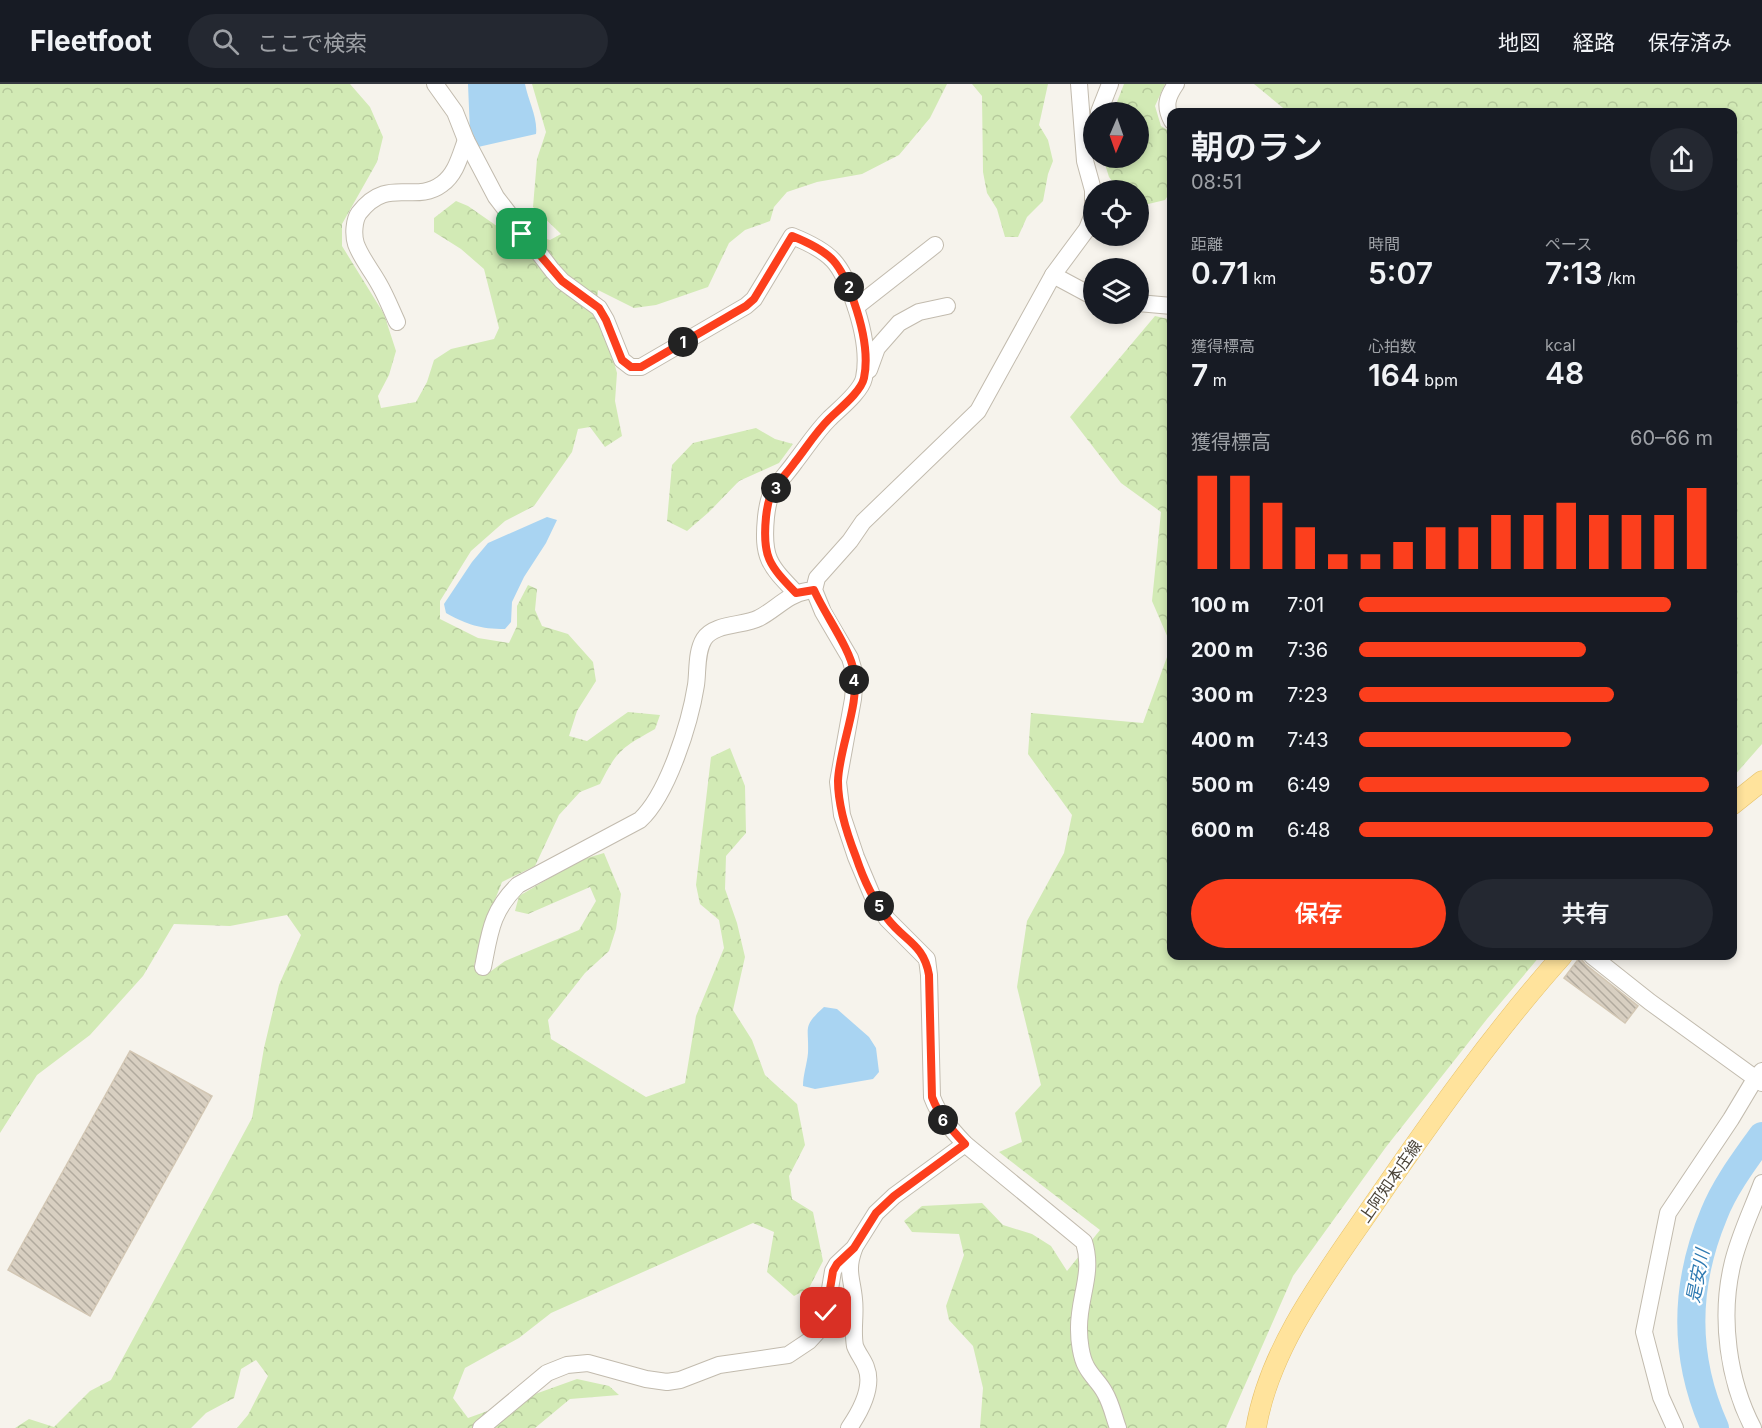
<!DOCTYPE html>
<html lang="ja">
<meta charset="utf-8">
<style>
:root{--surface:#171b24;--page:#242831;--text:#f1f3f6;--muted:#9ea1a6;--line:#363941;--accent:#fc3f1d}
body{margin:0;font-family:Inter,"Noto Sans JP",sans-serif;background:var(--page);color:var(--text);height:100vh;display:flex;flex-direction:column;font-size:22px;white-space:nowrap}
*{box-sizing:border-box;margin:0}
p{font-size:20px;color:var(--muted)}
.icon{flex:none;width:33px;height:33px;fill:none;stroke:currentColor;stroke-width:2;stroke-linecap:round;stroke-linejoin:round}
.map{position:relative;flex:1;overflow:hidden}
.drawer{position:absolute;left:1167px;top:24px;width:570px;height:852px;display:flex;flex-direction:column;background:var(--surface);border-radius:12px;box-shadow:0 3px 9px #0003}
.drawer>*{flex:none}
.needle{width:39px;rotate:182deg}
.fabs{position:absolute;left:1083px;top:18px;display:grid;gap:12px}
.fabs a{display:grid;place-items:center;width:66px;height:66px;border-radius:50%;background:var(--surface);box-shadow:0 3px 9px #0003;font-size:30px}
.pin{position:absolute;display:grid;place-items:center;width:51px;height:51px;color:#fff;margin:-26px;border-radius:12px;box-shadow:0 3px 9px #0006}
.km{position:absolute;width:30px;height:30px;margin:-15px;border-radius:50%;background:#222;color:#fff;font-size:16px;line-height:30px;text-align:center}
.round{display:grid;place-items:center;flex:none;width:63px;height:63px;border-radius:32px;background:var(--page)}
.head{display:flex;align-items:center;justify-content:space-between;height:102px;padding:0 24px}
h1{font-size:33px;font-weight:600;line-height:45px}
.metrics{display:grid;grid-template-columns:repeat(3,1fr);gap:9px;height:102px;padding:6px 24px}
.metrics div{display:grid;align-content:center}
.metrics b{font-size:30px;font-weight:600}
.metrics small{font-size:16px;font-weight:400}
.metrics p{font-size:16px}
.chart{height:168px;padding:12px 24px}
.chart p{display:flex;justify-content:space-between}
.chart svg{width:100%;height:108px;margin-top:6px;stroke:var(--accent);stroke-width:6}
.button{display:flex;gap:12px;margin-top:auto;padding:12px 24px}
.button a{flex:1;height:69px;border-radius:36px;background:var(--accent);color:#fff;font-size:24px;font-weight:600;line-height:69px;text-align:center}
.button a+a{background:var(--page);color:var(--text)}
ul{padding:0 24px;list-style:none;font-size:20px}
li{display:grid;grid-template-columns:96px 72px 1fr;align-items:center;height:45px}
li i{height:15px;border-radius:8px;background:var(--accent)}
header{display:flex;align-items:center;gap:36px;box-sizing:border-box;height:84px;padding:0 30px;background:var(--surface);border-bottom:2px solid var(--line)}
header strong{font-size:28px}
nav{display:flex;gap:33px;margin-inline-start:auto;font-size:21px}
.search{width:420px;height:54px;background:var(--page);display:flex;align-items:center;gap:15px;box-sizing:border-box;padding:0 21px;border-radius:33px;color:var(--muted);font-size:22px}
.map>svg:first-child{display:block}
.forest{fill:url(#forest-crowns)}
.water{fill:#a9d4f2}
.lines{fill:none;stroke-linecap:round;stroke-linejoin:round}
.river{stroke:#a9d4f2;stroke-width:28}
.building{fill:url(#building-back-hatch);stroke:#d3c7b4;stroke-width:1.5}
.minor-casing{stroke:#c2bbae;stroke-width:18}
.major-casing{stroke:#e6c16a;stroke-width:21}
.minor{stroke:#fff;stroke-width:16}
.major{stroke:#ffe39c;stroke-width:20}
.route-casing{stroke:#fff;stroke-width:12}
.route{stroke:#fc3f1d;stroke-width:8}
.labels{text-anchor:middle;stroke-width:4.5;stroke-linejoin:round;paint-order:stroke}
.street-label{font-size:16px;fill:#4b4439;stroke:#fff}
.water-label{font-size:18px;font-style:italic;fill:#2e7ab2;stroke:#fff}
</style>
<header>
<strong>Fleetfoot</strong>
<div class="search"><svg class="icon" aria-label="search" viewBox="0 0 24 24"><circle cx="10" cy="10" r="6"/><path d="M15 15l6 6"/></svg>ここで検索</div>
<nav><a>地図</a><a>経路</a><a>保存済み</a></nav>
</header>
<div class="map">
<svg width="1762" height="1344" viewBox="0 0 1762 1344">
<defs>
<pattern id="forest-crowns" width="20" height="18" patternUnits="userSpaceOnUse" patternTransform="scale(1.5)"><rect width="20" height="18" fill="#d2eab5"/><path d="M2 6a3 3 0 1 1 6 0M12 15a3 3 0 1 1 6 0" fill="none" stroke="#b6ca9c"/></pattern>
<pattern id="building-back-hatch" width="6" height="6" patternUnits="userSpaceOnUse" patternTransform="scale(1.5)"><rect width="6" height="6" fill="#d8cfc1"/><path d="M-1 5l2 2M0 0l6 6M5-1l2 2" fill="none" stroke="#b1aa9e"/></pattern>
</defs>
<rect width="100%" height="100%" fill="#f6f3ec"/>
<g class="forest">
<path d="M0 0H350L370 23 383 53 377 78 342 140V162L384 230 396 267 389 291 378 312 381 324 416 318 427 298 434 276 451 265 494 255 499 244 484 185 461 165 434 148V134L456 117 468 122 504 147 534 151 550 156 561 150 533 123 537 75 546 48 532 0H947L930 34 899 71 862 90 817 98 787 108 774 123 770 137 745 146 729 159 708 203 656 221 634 224 598 206 596 227 606 249 617 289 615 317 622 352 605 363 590 343 578 345 572 368 534 422 505 437 471 467 440 517V535L478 554 509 559 517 542V522L528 501 537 505 535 526 542 542 568 550 593 578 596 597 577 627 569 652 587 657 628 628 660 631 655 645C623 663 617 666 600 700L580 708 559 731 535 782 502 798 487 836 474 882 487 890 505 877 579 846 596 817 590 803 528 830 515 827 519 812 580 776 604 769 621 810 616 845 609 867 585 889 548 936 551 955 646 1013 685 999 696 932 724 864 719 836 700 820 696 801 711 673 730 664 745 702 746 749 726 772 725 805 737 839 745 873 733 926 752 956 765 991 797 1020 805 1061 789 1092 792 1115 813 1128 823 1177 809 1204 794 1212 767 1188 774 1148 753 1139 551 1229 519 1254 465 1284 453 1314 468 1334 577 1295 609 1302 619 1311 570 1315 535 1344H237L248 1331 268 1292 256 1276 241 1285 234 1314 206 1329 191 1344H15L29 1335 54 1343 90 1307 111 1296 252 1034 264 964 279 901 301 851 287 831 230 842 174 840 143 892 90 951 37 991 0 1049Z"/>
<polygon points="972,0 1048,0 1039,41 1048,56 1053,77 1048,90 1043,117 1027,133 1018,153 1005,153 997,125 987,109 983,88 982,12"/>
<polygon points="1124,0 1165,0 1155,22 1161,42 1171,48 1171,107 1165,116 1140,122 1138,106 1119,106 1109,93 1103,74 1138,74 1138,28 1113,28"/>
<polygon points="1254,0 1762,0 1762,660 1733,693 1732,28 1288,28"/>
<polygon points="1155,232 1172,236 1171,561 1152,517 1161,428 1121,399 1070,333"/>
<polygon points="756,344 775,355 793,360 779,379 739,397 709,428 687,447 667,437 672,381 693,359"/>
<polygon points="1171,562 1172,872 1540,872 1487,935 1386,1063 1293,1192 1226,1344 980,1344 983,1304 973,1262 949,1236 946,1222 964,1171 959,1150 912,1148 904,1137 922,1122 982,1119 1003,1141 1032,1150 1051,1162 1067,1187 1100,1146 999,1068 1022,1058 1015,1029 1041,1001 1017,903 1027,837 1064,769 1072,731 1028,670 1031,629 1143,639"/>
</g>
<g class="water">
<path d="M468 0H525C528 16 538 34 536 50L478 63 470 49Z"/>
<path d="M547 433 557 436 546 459 524 493 512 518 511 538 505 545C480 545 468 541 446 529L444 520 472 478 488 459Z"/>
<path d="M824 923 837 925 869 953 876 964 879 988 873 995 815 1005 803 1002C803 991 807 980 808 969 809 942 802 943 824 923Z"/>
</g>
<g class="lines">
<path class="river" d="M1715 1344C1683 1273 1684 1202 1714 1130 1725 1102 1745 1076 1762 1052"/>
</g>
<g class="building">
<polygon points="1580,873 1585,880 1638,922 1625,939 1564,894"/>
<polygon points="130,967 212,1012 90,1232 8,1186"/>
</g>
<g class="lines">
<g class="minor-casing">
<g id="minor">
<path d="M435 0 455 28 466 56 496 113 552 186 562 197 599 224 606 236 622 276 631 283H641L746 222 754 215 792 152C832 168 841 179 854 218 862 241 869 270 864 294 861 308 839 325 829 335 816 348 806 364 795 378 788 388 779 397 773 407 768 414 767 425 766 433 762 474 769 481 796 509"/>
<path d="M1079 0 1085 77 1093 106V130L1087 145 1053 191 978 327 863 438 850 457 817 494 814 506 823 528 850 574 855 591 853 615 838 698 842 731 856 773 872 811 887 835 927 875 929 891 932 1013C939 1032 951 1045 965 1060L1084 1158C1094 1190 1078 1214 1079 1246 1079 1256 1081 1273 1086 1282 1091 1292 1100 1299 1105 1309 1111 1319 1114 1333 1118 1344"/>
<polyline points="1099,28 1110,0"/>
<path d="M1172 37C1164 22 1167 13 1176 0"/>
<polyline points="1053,191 1094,213"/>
<polyline points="1138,219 1172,222"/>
<polyline points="856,223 935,161"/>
<path d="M397 238C391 225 386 212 379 200 372 187 361 174 356 160 353 151 354 136 359 129 388 91 414 121 442 100 456 90 460 72 466 56"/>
<polyline points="869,286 877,264 899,239 919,228 947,222"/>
<polyline points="1592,872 1650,918 1762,999"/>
<path d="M483 883C490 848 491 828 518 801L640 736C668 710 690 639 696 601 698 587 696 568 704 555 714 539 744 542 759 534 775 526 788 510 807 507"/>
<polyline points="481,1344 547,1289 567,1281 588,1279 646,1295 667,1298 680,1296 719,1281 788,1271 809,1257 820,1245 826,1229 833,1187 837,1180 854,1164 876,1129 894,1112 965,1060"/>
<path d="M849 1344C860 1328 874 1303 866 1283 863 1275 858 1270 855 1262 852 1246 856 1231 854 1215 852 1194 846 1187 854 1165"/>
<polyline points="1675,1344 1661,1313 1644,1248 1668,1129 1731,1035 1755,995 1762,987"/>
<path d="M1753 1344C1728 1296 1720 1234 1732 1182 1738 1154 1752 1126 1762 1099"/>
</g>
</g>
<g class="major-casing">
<g id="major">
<polyline points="1732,721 1762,697"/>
<path d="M1256 1344C1270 1261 1329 1186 1376 1117 1433 1034 1495 947 1562 872"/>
</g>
</g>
<use href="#minor" class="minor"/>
<use href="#major" class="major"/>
</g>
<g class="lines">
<g class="route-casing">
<path id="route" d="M522 150 562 197 599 224 606 236 622 276 631 283H641L746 222 754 215 792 152C832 168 841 179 854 218 862 241 869 270 864 294 861 308 839 325 829 335 816 348 806 364 795 378 788 388 779 397 773 407 768 414 767 425 766 433 762 473 769 481 796 509L814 506C825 531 850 564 854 588 860 620 839 664 838 697 838 722 847 750 856 773 863 794 873 816 887 834 904 857 924 860 929 891L932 1013C939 1032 951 1045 965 1060L894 1112 876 1129 854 1164 837 1180 833 1187 826 1229"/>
</g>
<use href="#route" class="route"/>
</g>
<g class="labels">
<g class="street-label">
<text transform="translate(1390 1097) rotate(-55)" y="6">上阿知本庄線</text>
</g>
<g class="water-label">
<text transform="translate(1698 1192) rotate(-79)" y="6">是安川</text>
</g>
</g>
</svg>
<div class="fabs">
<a><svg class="needle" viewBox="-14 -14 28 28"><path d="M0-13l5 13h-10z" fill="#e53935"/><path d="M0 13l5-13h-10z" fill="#9ea1a6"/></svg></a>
<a><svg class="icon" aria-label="locate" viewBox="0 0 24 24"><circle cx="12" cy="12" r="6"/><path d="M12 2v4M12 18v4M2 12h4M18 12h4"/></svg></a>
<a><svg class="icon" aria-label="layers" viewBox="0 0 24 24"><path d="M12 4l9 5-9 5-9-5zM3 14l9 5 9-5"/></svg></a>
</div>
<div class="pin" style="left:522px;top:150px;background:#1e9e55"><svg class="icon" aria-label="arrive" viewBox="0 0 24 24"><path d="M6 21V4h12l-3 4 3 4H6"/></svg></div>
<div class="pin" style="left:826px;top:1229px;background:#d93025"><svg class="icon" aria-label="check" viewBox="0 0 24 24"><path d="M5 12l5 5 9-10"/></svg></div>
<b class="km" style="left:683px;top:258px">1</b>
<b class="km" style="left:849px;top:203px">2</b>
<b class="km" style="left:776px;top:404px">3</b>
<b class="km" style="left:854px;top:596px">4</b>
<b class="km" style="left:879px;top:822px">5</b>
<b class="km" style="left:943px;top:1036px">6</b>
<section class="drawer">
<div class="head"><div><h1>朝のラン</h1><p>08:51</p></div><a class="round"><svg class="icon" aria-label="share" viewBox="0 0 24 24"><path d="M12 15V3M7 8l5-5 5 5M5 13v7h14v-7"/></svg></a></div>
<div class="metrics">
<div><p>距離</p><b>0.71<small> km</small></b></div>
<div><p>時間</p><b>5:07</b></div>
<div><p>ペース</p><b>7:13<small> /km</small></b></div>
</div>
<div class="metrics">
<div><p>獲得標高</p><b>7<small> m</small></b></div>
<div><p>心拍数</p><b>164<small> bpm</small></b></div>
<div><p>kcal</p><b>48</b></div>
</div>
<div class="chart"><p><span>獲得標高</span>60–66 m</p>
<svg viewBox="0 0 160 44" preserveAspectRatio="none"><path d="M5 44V6M15 44V6M25 44V17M35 44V27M45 44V38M55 44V38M65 44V33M75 44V27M85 44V27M95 44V22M105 44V22M115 44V17M125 44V22M135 44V22M145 44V22M155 44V11"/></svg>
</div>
<ul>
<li><b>100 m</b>7:01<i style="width:88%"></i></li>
<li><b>200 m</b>7:36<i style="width:64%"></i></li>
<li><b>300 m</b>7:23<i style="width:72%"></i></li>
<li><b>400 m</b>7:43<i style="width:60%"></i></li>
<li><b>500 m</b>6:49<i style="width:99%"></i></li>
<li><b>600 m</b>6:48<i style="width:100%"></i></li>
</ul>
<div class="button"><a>保存</a><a>共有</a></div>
</section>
</div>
